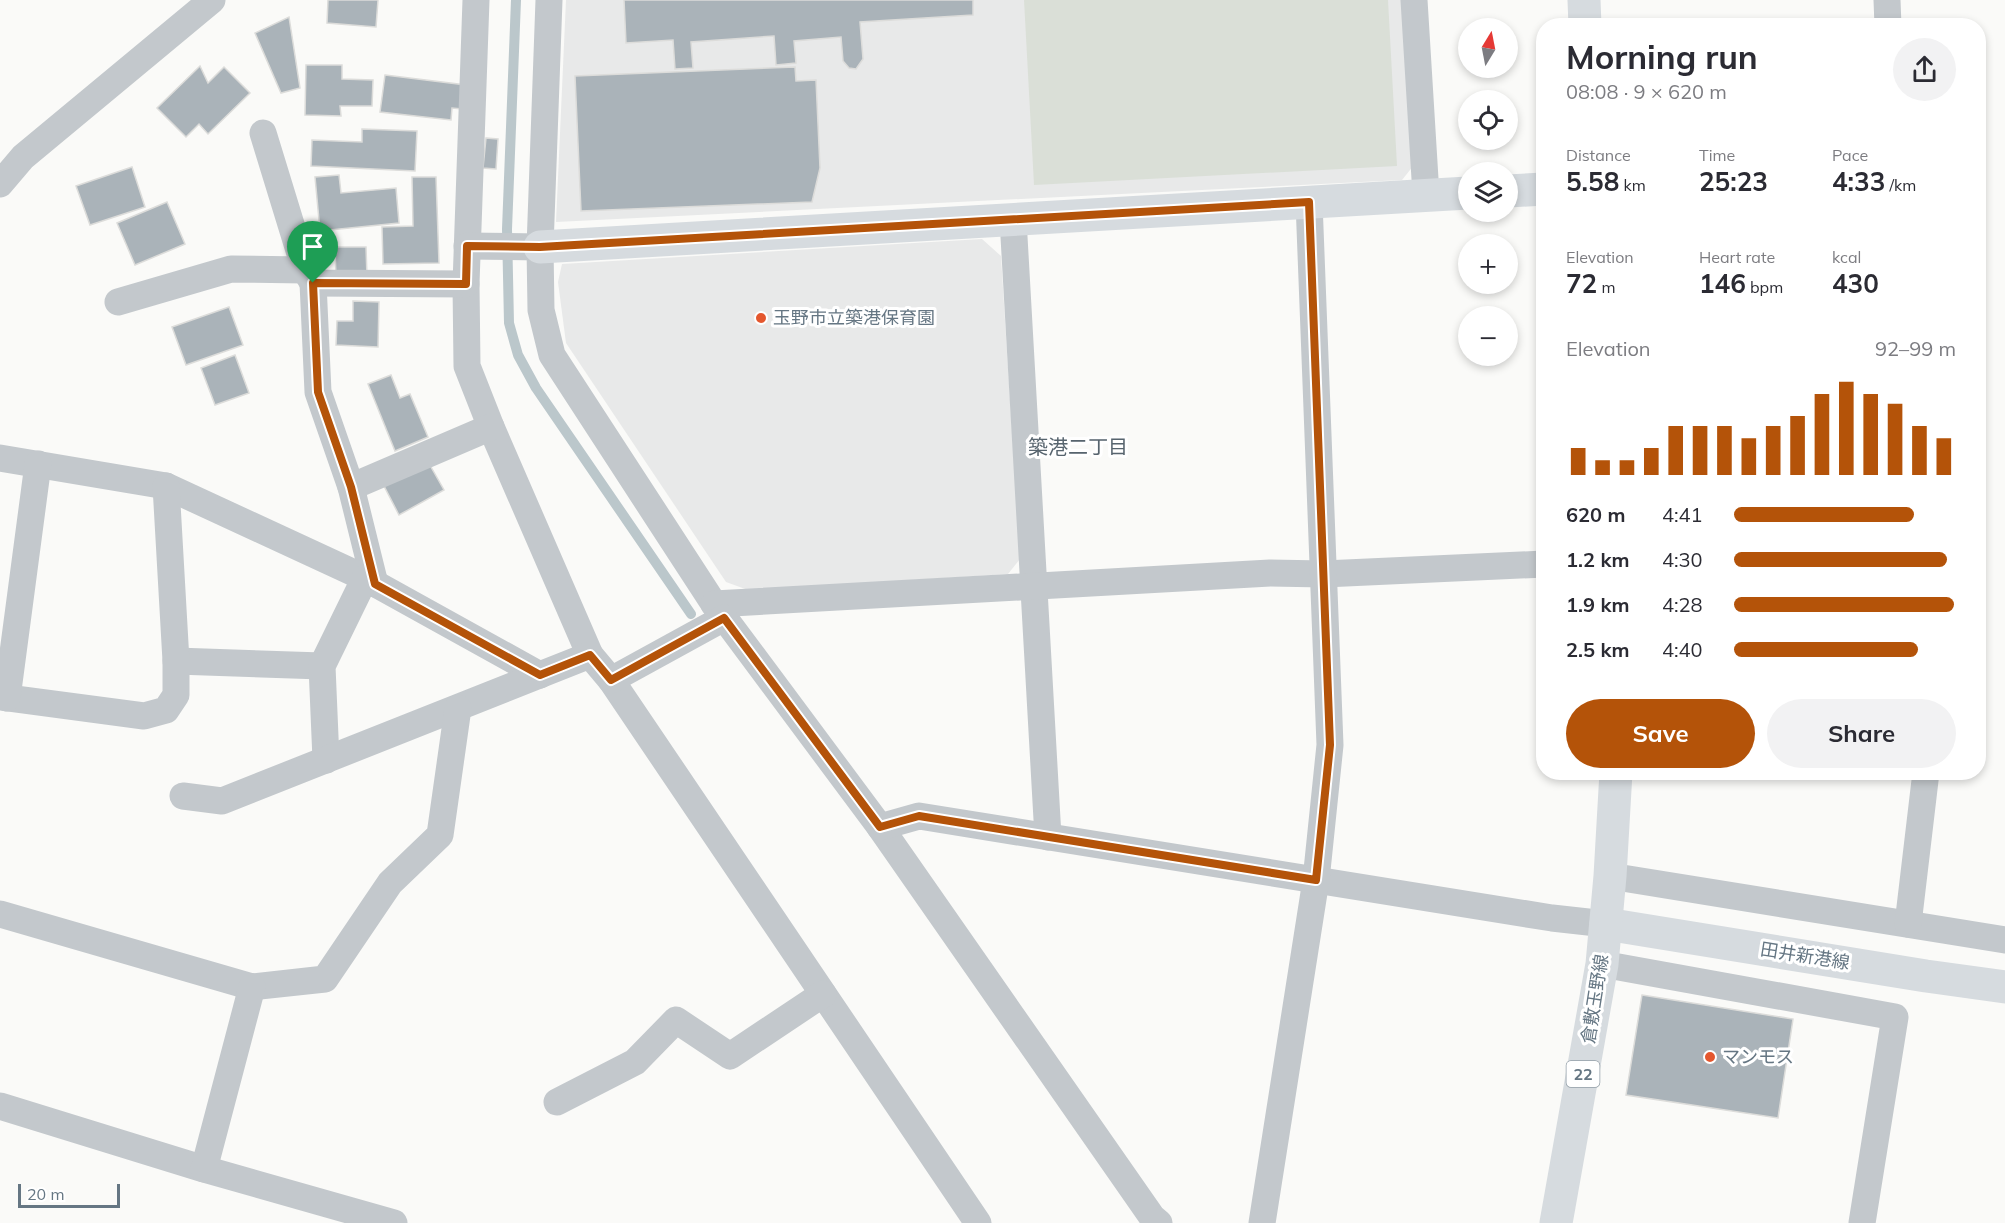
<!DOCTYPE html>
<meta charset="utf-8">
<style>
:root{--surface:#fff;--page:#f2f2f3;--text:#2b2b33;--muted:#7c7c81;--accent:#b45309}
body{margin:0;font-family:Mulish,"Noto Sans JP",sans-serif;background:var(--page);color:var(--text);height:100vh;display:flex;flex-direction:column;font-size:22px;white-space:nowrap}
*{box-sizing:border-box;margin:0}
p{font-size:20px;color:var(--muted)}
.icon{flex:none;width:33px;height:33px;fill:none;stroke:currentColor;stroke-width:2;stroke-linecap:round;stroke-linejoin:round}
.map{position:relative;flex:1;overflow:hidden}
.sheet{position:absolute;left:1536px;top:18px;width:450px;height:762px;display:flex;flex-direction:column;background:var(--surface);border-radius:24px;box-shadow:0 3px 9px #0003}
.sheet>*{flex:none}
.needle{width:39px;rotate:10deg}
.controls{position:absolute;left:1458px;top:18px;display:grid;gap:12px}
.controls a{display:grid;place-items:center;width:60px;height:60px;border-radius:50%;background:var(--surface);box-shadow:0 3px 9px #0003;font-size:30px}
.scale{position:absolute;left:18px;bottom:15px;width:102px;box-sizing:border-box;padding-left:6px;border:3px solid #657683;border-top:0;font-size:16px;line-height:21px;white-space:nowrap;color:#657683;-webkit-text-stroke:4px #fff;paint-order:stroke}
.pin{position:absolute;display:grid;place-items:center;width:51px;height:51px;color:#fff;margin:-62px -26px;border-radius:50% 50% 50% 0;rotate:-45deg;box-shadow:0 0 6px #0007}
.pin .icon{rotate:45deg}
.round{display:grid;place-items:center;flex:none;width:63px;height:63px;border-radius:32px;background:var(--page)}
.overview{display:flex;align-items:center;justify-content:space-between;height:102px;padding:0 30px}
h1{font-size:33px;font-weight:700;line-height:45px}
.metrics{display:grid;grid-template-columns:repeat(3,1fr);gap:9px;height:102px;padding:6px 30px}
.metrics div{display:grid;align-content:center}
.metrics b{font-size:26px;font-weight:700}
.metrics small{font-size:16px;font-weight:400}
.metrics p{font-size:16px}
.chart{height:168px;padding:12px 30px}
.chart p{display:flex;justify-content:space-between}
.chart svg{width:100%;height:108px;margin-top:6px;stroke:var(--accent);stroke-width:6}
.cta{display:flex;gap:12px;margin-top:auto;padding:12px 30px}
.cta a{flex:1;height:69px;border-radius:36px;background:var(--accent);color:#fff;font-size:24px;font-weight:700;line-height:69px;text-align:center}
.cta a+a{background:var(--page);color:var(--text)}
ul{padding:0 30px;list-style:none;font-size:20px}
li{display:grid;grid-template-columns:96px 72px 1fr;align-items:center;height:45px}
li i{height:15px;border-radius:8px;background:var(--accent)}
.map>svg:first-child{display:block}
.built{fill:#e8e9e9}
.green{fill:#dadfd7}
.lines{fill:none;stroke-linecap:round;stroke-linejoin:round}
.stream{stroke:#bbc7cb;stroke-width:10}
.building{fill:#aab3b9;stroke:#dcdcda;stroke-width:1.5}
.street{stroke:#c3c8cc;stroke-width:27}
.secondary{stroke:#d6dbdf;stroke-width:33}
.primary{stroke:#d6dbdf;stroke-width:33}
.route-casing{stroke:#fff;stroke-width:12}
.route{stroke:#b45309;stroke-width:8}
.poi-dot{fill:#e4572e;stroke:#fff;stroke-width:2}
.labels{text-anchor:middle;stroke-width:6;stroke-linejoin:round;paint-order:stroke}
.shield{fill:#fff;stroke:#939fa8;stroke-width:1.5}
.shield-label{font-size:16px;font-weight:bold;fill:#657683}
.poi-label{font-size:18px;fill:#657683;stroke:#fff;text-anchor:start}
.street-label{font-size:18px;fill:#657683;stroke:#fff}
.neighbourhood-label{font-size:20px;fill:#57646e;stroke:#fff}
</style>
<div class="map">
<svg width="2005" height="1223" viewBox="0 0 2005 1223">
<rect width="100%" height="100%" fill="#fafaf8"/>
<g class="built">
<polygon points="566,0 1404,0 1414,165 1402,180 556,222"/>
<polygon points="982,239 1001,256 1020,559 1008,574 748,590 726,582 566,343 558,282 562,264"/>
</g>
<polygon class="green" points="1024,0 1388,0 1397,166 1034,185"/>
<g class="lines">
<polyline class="stream" points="516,0 507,229 509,323 518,355 536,388 691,614"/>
</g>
<g class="building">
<polygon points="328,0 378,0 376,27 327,23"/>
<polygon points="624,0 973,0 973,15 860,22 863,59 856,69 849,68 843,61 841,37 794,41 796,63 776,65 774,36 691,42 693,68 675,69 673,40 626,43"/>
<polygon points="289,17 300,88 281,93 255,33"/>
<polygon points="306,65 342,65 342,79 373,80 372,106 340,106 341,116 305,115"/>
<polygon points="200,66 208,83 224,67 250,93 208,134 199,124 186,137 157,108"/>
<polygon points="795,67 796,81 816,80 820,168 812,202 581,211 575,76"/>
<polygon points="385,75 466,85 463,109 452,108 451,120 380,112"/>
<polygon points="362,129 417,131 415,171 311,166 312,140 362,142"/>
<polygon points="486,138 498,139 496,169 483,168"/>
<polygon points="132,167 145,207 90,225 76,186"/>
<polygon points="339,175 341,193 396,188 399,223 320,231 315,177"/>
<polygon points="412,177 436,177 439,263 383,264 382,227 413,226"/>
<polygon points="167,202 185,244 135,265 117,223"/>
<polygon points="335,247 366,247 367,277 336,278"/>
<polygon points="353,301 379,302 378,347 336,345 337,321 353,321"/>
<polygon points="229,307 243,345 186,365 172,327"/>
<polygon points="235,355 249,393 215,405 201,368"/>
<polygon points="391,375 400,398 410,394 428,437 395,451 368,384"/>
<polygon points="427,460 444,490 399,515 383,484"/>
<polygon points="1642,995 1793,1019 1778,1118 1626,1095"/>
</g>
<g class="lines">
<g class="street">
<polyline points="476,0 466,284 467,366 491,427 590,655 611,680 978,1223"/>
<polyline points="549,0 540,247 541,310 552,355 714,604 880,827 1152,1217 1159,1223"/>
<polyline points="1414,0 1426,195"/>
<polyline points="1887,0 1888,26"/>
<polyline points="263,133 305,270 313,283 466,284"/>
<polyline points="0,184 23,157 212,0"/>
<polyline points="1013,219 1048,837"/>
<polyline points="467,246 540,247"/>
<polyline points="313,283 318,392 351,487 375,584"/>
<polyline points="118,302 231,269 305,270"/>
<polyline points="0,458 166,486 365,578 540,675"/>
<polyline points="351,487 491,427"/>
<polyline points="714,604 1270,573 1324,574 1544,564"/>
<polyline points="176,661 322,666"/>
<polyline points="611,680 724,618"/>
<polyline points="0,697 144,716 166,710 176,695 176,661 166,486"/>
<polyline points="7,698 38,464"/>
<polyline points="326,760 322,666 365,578"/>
<polyline points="183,796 222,801 590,655"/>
<polyline points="880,827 919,816 1552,918 1606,924"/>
<polyline points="1610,876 2005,940"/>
<polyline points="0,914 252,987 325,979 390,883 440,835 458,708"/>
<polyline points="1908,924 1926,772"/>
<polyline points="1602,964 1895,1017 1862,1223"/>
<polyline points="557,1102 635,1062 676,1020 730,1056 823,994"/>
<polyline points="0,1106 204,1169 394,1223"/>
<polyline points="204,1169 252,987"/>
<polyline points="1262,1223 1316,880 1330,745 1309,202"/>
</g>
<g class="secondary">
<polyline points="1508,191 1544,189"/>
<polyline points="540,247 1468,193"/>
<polyline points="1606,924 1926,976 2005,987"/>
</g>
<g class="primary">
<polyline points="1584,0 1585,26"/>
<polyline points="1556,1223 1602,964 1610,876 1616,772"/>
</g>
</g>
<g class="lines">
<g class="route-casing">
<polygon id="route" points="1309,202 1330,745 1316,880 919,816 880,827 724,618 611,680 590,655 540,675 375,584 351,487 318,392 313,283 466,284 467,246 540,247"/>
</g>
<use href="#route" class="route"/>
</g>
<g class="poi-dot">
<circle cx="761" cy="318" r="6"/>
<circle cx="1710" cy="1057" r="6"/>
</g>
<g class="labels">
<rect class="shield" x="1566.5" y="1061" width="33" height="26" rx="4.5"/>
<g class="shield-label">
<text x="1583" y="1080">22</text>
</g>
<g class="poi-label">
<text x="773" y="324">玉野市立築港保育園</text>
<text x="1722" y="1063">マンモス</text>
</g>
<g class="street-label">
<text transform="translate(1805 956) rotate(9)" y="6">田井新港線</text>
<text transform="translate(1595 999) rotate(-81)" y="6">倉敷玉野線</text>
</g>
<g class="neighbourhood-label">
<text x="1078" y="454">築港二丁目</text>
</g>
</g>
</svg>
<div class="controls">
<a><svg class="needle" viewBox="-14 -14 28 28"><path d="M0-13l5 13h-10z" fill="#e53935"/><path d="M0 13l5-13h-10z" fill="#7c7c81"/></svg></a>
<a><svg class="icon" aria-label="locate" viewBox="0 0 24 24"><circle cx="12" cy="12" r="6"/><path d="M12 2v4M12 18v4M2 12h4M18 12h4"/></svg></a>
<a><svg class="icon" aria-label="layers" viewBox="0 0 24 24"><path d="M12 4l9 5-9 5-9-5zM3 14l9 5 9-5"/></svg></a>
<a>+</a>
<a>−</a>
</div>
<div class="scale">20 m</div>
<div class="pin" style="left:313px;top:283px;background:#1e9e55"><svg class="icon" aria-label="arrive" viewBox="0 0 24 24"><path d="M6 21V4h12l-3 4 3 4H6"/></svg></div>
<section class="sheet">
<div class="overview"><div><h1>Morning run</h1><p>08:08 · 9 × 620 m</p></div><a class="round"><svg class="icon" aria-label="share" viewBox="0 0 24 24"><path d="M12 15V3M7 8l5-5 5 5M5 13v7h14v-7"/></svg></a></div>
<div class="metrics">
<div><p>Distance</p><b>5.58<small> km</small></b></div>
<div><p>Time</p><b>25:23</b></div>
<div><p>Pace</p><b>4:33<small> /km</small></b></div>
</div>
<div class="metrics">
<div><p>Elevation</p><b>72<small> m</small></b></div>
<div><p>Heart rate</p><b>146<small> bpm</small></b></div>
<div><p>kcal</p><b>430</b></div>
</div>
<div class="chart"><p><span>Elevation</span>92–99 m</p>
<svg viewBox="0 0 160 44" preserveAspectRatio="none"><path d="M5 44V33M15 44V38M25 44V38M35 44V33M45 44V24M55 44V24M65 44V24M75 44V29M85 44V24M95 44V20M105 44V11M115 44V6M125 44V11M135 44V15M145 44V24M155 44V29"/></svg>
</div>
<ul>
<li><b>620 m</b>4:41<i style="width:81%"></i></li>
<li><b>1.2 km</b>4:30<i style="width:96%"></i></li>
<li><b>1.9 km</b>4:28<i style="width:99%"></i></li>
<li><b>2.5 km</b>4:40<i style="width:83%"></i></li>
</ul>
<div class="cta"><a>Save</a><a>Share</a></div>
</section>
</div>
